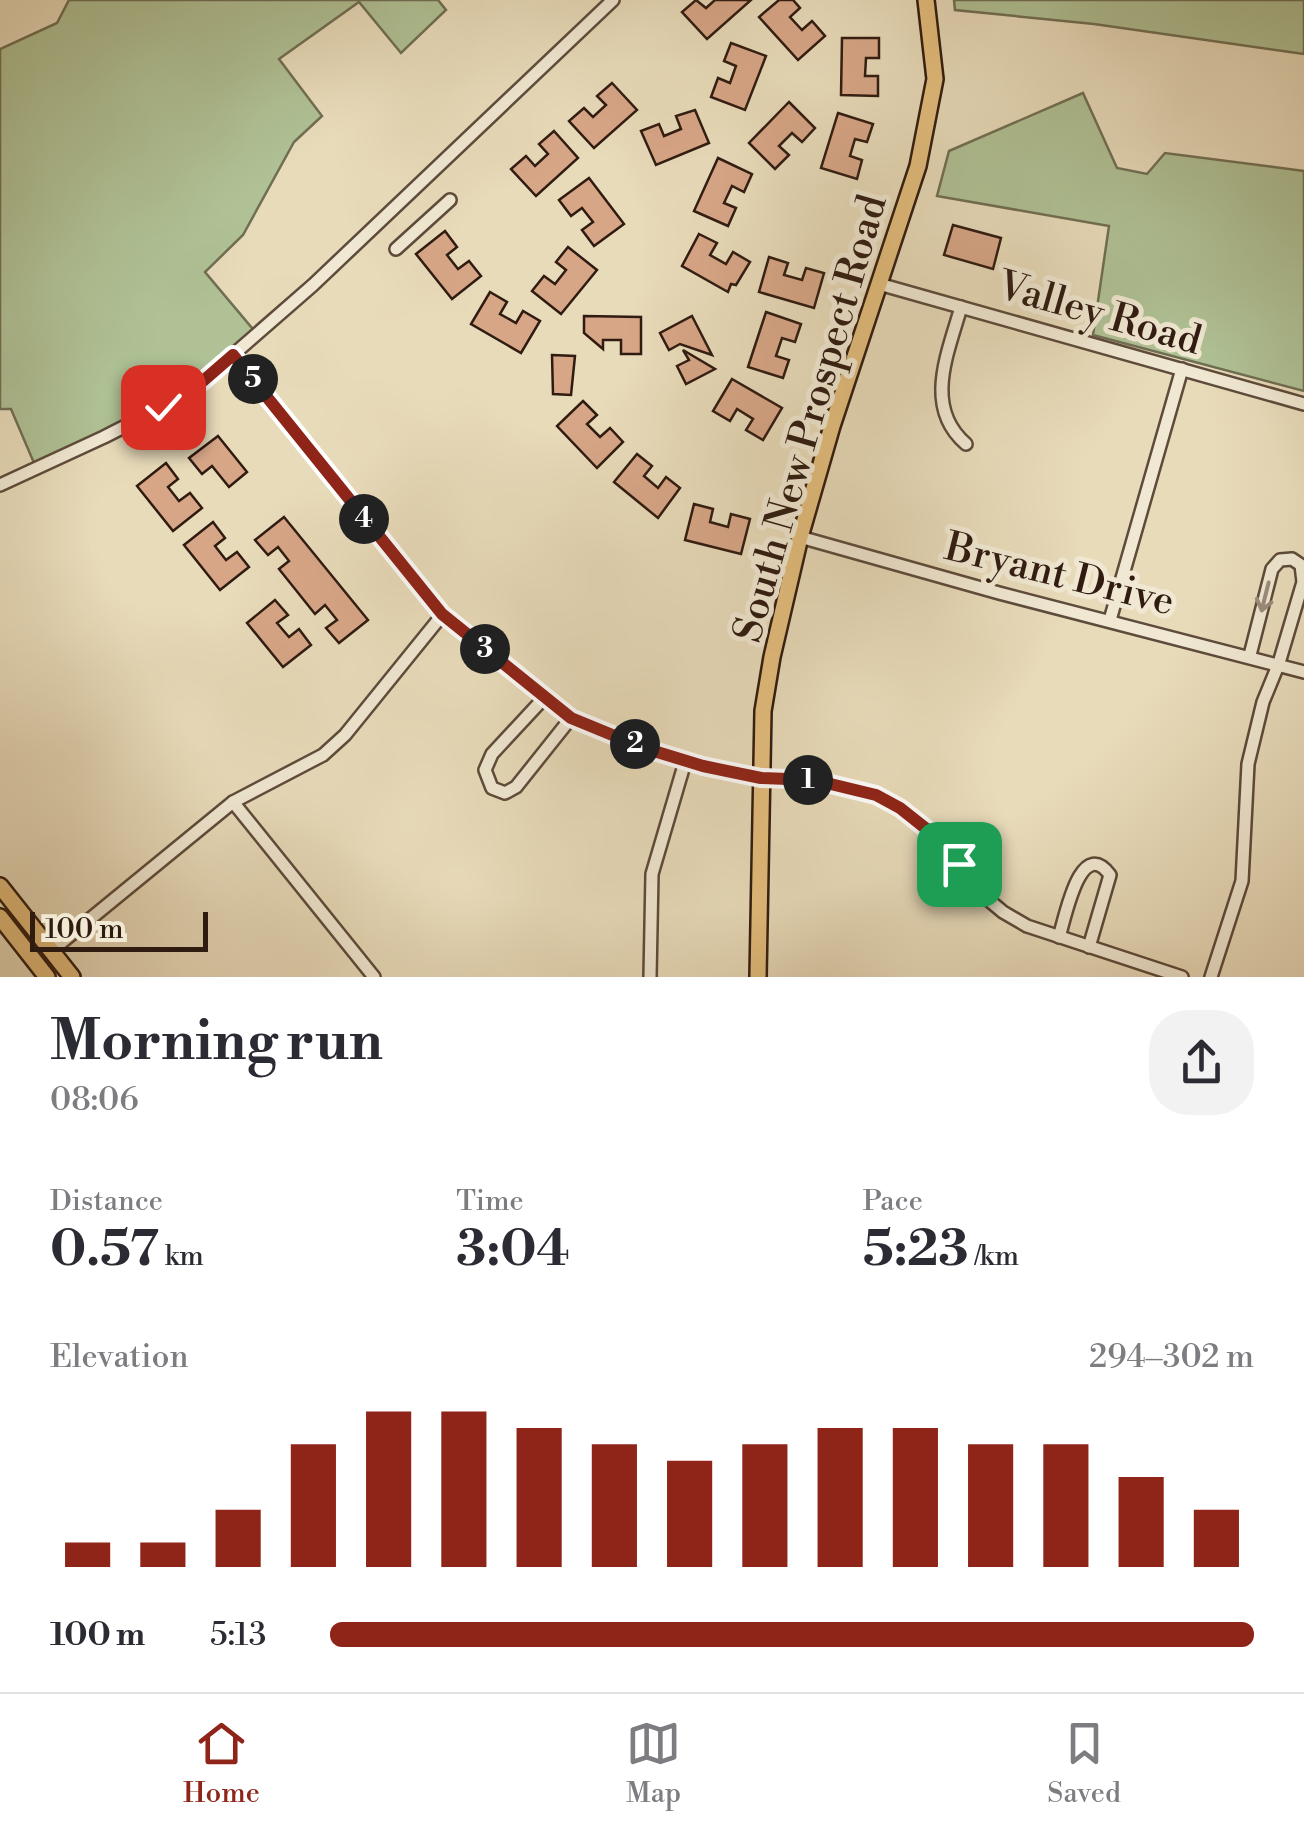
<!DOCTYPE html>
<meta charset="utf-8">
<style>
:root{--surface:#fff;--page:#f2f2f3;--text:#2b2b33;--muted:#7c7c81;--line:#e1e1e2;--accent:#8f2418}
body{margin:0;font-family:"Libre Bodoni",serif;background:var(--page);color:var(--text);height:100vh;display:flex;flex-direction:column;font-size:38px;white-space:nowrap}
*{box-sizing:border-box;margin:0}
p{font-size:32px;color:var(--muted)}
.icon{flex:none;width:55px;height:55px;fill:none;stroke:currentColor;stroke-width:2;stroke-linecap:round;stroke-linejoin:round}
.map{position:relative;height:977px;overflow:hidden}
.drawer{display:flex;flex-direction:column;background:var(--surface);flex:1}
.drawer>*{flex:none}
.scale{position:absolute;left:30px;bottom:25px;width:178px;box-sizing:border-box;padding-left:10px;border:5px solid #301b11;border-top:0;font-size:28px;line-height:35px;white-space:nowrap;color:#301b11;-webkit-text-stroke:8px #f0e8d2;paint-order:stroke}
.pin{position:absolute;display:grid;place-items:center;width:85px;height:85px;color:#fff;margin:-42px;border-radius:20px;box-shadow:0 5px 15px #0006}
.km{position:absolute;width:50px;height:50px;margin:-25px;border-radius:50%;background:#222;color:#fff;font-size:28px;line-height:50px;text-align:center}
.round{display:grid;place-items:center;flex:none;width:105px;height:105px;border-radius:40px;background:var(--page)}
.head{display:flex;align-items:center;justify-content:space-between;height:170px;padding:0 50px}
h1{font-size:55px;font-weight:800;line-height:75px}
.stats{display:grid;grid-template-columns:repeat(3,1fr);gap:15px;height:170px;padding:10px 50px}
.stats div{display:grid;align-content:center}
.stats b{font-size:50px;font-weight:800}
.stats small{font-size:28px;font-weight:400}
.stats p{font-size:28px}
.chart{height:280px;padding:20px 50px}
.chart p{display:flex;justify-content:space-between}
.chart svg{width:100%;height:180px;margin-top:10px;stroke:var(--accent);stroke-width:6}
ul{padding:0 50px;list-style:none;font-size:32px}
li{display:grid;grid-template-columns:160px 120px 1fr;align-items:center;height:75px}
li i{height:25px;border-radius:12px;background:var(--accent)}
.dock{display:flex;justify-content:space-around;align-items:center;height:140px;border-top:2px solid var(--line);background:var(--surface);font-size:28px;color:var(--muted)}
.dock a{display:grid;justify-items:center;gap:5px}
.dock .active{color:var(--accent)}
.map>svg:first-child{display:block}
.green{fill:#afc195;stroke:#706e53;stroke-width:2.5}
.building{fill:#d7a687;stroke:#301b11;stroke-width:2.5}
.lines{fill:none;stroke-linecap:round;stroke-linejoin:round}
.minor-casing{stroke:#5e4b3b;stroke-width:16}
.major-casing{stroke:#301b11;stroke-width:20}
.minor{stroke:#f0e8d2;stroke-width:11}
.major{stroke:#e4be7d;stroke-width:15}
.oneway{stroke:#9a8c7b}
.route-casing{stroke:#fff;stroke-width:20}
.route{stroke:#8f2418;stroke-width:12}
.labels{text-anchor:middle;stroke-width:10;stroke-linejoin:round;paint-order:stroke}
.street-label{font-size:40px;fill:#301b11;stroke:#f0e8d2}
</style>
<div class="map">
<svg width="1304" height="977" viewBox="0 0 1304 977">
<rect width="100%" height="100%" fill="#e8dbba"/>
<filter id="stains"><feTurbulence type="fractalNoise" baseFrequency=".002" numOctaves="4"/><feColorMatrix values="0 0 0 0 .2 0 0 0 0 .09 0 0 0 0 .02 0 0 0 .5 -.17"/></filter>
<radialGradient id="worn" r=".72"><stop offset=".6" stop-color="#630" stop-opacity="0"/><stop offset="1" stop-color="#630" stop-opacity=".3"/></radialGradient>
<g class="green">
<polygon points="69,0 438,0 446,10 401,53 359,2 279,59 322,116 294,142 243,235 205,272 257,334 232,357 37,470 11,409 0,409 0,49 57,23"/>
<polygon points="954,0 1304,0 1304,54 1094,24 955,10"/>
<polygon points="1083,93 1117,168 1147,174 1165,153 1304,171 1304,391 1093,335 1109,226 937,196 949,151"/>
</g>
<g class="building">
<polygon points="696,0 706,8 715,0 751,0 707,39 682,12"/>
<polygon points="779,0 793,0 800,8 790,17 802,30 812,21 825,36 798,60 759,17"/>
<polygon points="842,38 879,38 879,58 866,58 865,76 878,76 878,96 841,95"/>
<polygon points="731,43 766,56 745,110 711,97 718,78 730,83 736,66 724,61"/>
<polygon points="612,83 637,110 594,148 569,121 584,108 593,117 606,105 597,96"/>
<polygon points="789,102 815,128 802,142 792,133 779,146 789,155 775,169 749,143"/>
<polygon points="695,110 709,143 656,165 641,131 659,124 664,136 681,129 676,116"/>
<polygon points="838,113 873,124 867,142 855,139 850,156 862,160 857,179 821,168"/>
<polygon points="554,131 578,158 536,196 511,169 526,156 535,166 548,154 539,144"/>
<polygon points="718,158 752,174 744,192 732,186 724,203 736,208 728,226 694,211"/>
<polygon points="589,178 624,224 594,246 582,230 593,222 582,208 571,216 559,200"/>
<polygon points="953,225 1001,238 993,269 944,255"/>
<polygon points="445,231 457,247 447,255 458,269 469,261 481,276 452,299 416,254"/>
<polygon points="699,234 717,243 710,255 726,264 733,252 750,262 736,285 731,284 728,292 682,266"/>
<polygon points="568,247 597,270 561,314 532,291 544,276 555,284 566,270 556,262"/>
<polygon points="769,257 788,263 784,275 802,280 806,268 824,273 814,308 759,292"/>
<polygon points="490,292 507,302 500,314 516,323 523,311 540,321 521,353 471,324"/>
<polygon points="766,312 801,324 795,342 782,338 776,356 789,360 783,378 748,367"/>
<polygon points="584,316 641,317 641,354 621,354 621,340 603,340 603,349 584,333"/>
<polygon points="692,316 712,355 680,344 669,350 660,333"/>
<polygon points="683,350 715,369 686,384 677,366 689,360"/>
<polygon points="552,355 575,356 571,395 553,394"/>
<polygon points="732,379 782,408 763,440 746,430 753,419 737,409 730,421 713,411"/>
<polygon points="583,401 597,415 587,424 600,437 610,428 623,442 597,468 557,426"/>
<polygon points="218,436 247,472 229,487 212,466 202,474 189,458"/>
<polygon points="637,454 652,466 644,476 658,488 666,477 680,488 658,518 614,482"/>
<polygon points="166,463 178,479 168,487 179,501 190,493 202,508 173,531 137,486"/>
<polygon points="694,504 713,509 710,522 728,527 731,514 750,519 741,554 685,540"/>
<polygon points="284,517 368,620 339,643 326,628 337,620 325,605 315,614 279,569 289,561 278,547 268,555 255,540"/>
<polygon points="213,522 225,538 215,546 226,560 237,552 249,567 220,590 184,545"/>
<polygon points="275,600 288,615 277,623 289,637 299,629 311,645 283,667 247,623"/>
</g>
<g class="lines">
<g class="minor-casing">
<g id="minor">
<polyline points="396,249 450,200"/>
<polyline points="879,284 1304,404"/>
<path d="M961 307C948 353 923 407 966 444"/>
<polyline points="233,355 443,614 571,718 644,748 703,767 761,777 813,781 875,795 900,807 929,831 985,897 1003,912 1027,926 1182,977"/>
<polyline points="0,485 104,437 163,407 203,381 313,285 613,0"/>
<polyline points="800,537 999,593 1304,672"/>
<polyline points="1110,620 1182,369"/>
<polyline points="544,698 492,754 485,770 492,788 505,793 516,787 571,718"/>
<polyline points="233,802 374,977"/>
<path d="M1059 937C1065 919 1080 835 1110 875L1089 947"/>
<polyline points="51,951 233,802 323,755 345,735 443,614"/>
<polyline points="650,977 652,874 685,762"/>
<polyline points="1211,977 1242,881 1248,764 1263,702 1279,663 1303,582 1301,565 1292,559 1280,560 1272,569 1250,655"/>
</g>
</g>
<g class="major-casing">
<g id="major">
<polyline points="0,886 72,977"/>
<polyline points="0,917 47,977"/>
<polyline points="758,977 763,711 772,657 800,537 832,426 918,166 935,79 926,0"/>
</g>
</g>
<use href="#minor" class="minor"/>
<use href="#major" class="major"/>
</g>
<defs><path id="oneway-shaft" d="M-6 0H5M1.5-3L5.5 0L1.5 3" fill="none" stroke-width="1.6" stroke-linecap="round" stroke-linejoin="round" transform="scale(2.5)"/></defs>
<use class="oneway" href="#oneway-shaft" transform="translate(1265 597) rotate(104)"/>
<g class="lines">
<g class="route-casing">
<polyline id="route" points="163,407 203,381 233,355 442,614 571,718 644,748 703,766 761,778 814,780 876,795 900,808 929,831 959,864"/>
</g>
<use href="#route" class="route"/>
</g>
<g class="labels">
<g class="street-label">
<text transform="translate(1100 312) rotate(16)" y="14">Valley Road</text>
<text transform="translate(809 418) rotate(-74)" y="14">South New Prospect Road</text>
<text transform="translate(1060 573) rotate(14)" y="14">Bryant Drive</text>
</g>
</g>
<rect width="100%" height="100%" filter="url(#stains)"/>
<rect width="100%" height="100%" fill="url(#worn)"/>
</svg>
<div class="scale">100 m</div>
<div class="pin" style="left:959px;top:864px;background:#1e9e55"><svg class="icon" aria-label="arrive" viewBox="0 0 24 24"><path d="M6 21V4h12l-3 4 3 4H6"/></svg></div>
<div class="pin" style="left:163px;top:407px;background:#d93025"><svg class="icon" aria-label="check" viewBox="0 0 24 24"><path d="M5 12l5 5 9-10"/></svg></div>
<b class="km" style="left:808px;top:780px">1</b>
<b class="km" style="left:635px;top:744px">2</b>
<b class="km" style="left:485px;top:649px">3</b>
<b class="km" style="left:364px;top:519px">4</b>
<b class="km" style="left:253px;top:379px">5</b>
</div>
<section class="drawer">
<div class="head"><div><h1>Morning run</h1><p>08:06</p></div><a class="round"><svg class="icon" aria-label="share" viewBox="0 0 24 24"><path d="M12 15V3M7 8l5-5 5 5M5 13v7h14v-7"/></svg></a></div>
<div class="stats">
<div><p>Distance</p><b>0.57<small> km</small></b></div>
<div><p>Time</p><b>3:04</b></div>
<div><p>Pace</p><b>5:23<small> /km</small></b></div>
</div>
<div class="chart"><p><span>Elevation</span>294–302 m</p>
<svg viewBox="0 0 160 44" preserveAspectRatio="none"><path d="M5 44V38M15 44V38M25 44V30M35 44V14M45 44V6M55 44V6M65 44V10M75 44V14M85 44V18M95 44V14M105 44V10M115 44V10M125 44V14M135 44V14M145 44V22M155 44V30"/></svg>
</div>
<ul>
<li><b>100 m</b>5:13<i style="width:100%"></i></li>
</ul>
</section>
<nav class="dock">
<a class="active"><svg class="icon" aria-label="home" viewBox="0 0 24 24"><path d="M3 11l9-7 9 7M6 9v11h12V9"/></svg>Home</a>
<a><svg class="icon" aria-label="map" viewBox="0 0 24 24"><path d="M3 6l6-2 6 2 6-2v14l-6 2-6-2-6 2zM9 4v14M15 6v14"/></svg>Map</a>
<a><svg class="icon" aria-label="saved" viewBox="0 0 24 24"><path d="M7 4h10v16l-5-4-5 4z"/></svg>Saved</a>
</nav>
